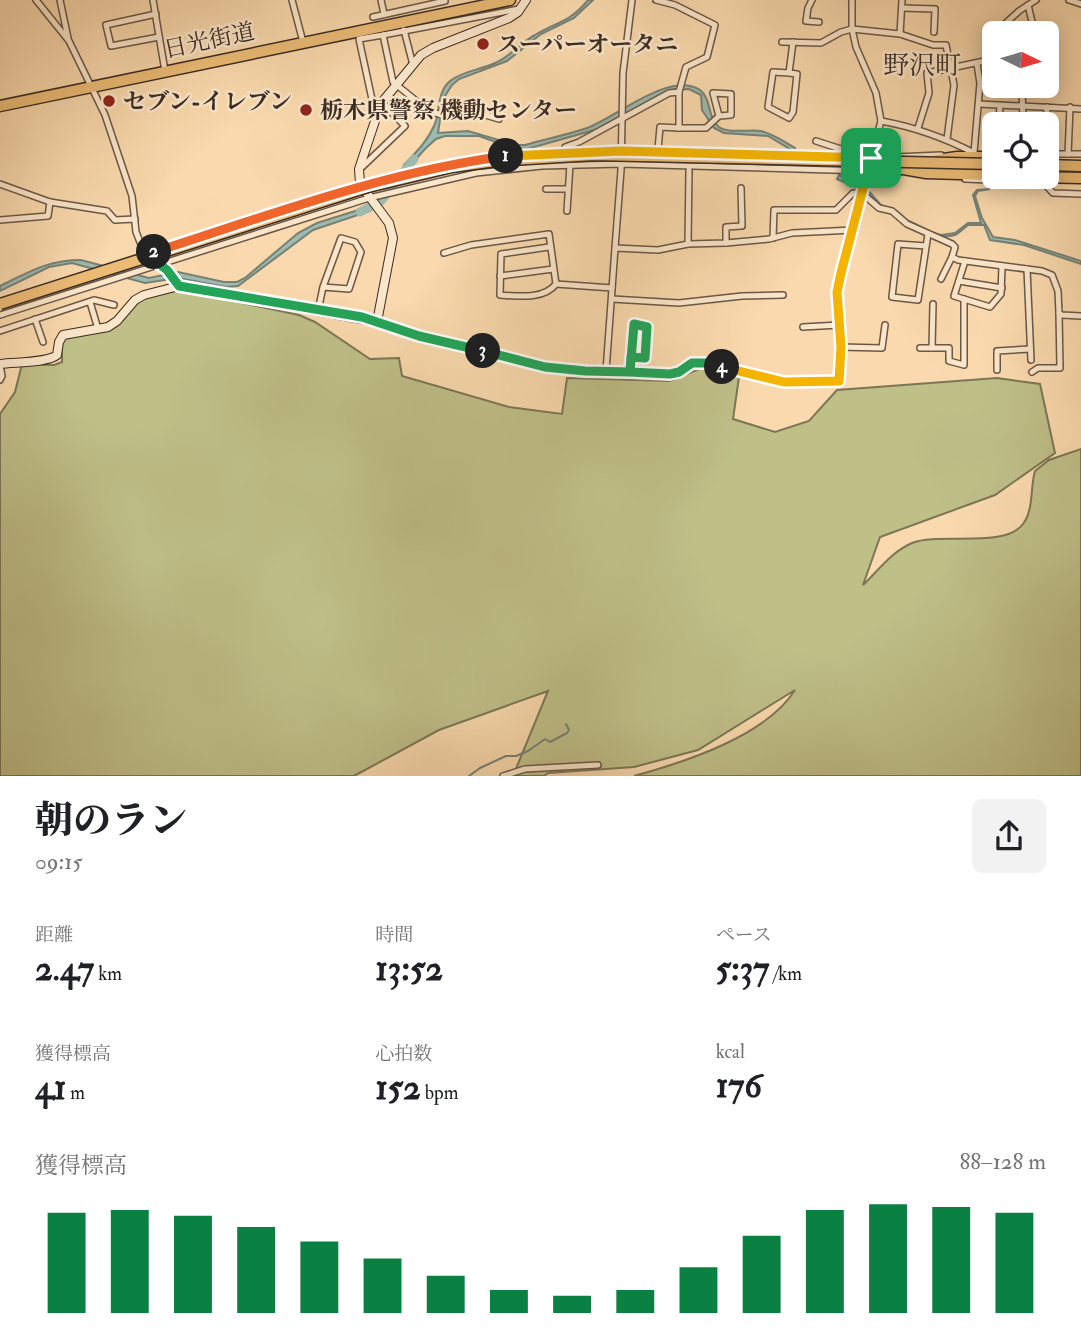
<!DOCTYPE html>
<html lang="ja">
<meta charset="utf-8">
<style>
:root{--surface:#fff;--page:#f2f2f2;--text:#202124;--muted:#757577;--accent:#0b8043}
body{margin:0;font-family:"IM FELL Double Pica","Noto Serif JP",serif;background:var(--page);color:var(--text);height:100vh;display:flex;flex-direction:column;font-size:26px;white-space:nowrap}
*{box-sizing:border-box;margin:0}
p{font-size:23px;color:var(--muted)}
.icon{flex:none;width:38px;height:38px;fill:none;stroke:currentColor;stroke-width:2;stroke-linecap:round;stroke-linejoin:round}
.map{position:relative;height:776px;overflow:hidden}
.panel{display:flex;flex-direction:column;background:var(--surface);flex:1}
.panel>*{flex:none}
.needle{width:46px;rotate:95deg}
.tools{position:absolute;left:982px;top:21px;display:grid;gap:14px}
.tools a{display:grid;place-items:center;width:77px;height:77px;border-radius:10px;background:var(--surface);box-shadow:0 4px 18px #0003;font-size:35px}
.pin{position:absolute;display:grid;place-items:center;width:60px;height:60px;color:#fff;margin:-30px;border-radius:14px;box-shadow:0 4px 10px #0006}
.km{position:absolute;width:35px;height:35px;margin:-18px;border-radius:50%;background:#222;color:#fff;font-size:19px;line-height:35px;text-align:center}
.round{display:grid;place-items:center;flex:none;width:74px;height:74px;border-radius:10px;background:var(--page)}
.overview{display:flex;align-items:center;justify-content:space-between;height:119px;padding:0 35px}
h1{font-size:38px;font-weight:800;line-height:52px}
.metrics{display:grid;grid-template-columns:repeat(3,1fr);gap:10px;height:119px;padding:7px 35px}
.metrics div{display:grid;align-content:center}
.metrics b{font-size:35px;font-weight:800}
.metrics small{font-size:19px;font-weight:400}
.metrics p{font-size:19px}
.chart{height:196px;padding:14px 35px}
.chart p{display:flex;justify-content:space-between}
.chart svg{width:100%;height:126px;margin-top:7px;stroke:var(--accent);stroke-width:6}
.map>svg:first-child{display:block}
.green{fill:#bfbf88;stroke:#7c7656;stroke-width:2}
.water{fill:#9ebaae;stroke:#768176;stroke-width:2}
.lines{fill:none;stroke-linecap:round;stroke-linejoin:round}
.stream{stroke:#768176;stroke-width:2}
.river{stroke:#9ebaae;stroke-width:9}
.street-casing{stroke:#6a5746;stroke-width:8}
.secondary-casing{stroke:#3a2c23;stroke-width:10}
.highway-casing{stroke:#3a2c23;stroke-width:13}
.street{stroke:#fbe6ca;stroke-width:5}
.secondary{stroke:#fbe6ca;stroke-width:8}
.highway{stroke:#ecbc76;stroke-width:10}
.highway-bridge-casing{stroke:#3a2c23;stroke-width:13;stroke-linecap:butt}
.highway-bridge{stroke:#ecbc76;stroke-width:10}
.split-1-casing{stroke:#fff;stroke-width:14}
.split-2-casing{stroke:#fff;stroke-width:14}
.split-3-casing{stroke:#fff;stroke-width:14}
.split-4-casing{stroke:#fff;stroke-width:14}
.split-5-casing{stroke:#fff;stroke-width:14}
.split-1{stroke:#f5b400;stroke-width:9}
.split-2{stroke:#f0652b;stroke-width:9}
.split-3{stroke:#22a559;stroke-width:9}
.split-4{stroke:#22a559;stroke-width:9}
.split-5{stroke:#f5b400;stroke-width:9}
.poi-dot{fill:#8f2418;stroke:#fbe6ca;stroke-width:2.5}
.labels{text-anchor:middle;stroke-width:5;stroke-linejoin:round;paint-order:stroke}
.street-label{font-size:23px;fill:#3a2c23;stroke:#fbe6ca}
.poi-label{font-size:23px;font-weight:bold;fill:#3a2c23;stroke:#fbe6ca;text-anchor:start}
.quarter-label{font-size:26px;fill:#3a2c23;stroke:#fbe6ca}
</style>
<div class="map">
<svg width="1081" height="776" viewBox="0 0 1081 776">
<rect width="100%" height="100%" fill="#f9d9ad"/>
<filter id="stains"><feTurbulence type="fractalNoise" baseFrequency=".00286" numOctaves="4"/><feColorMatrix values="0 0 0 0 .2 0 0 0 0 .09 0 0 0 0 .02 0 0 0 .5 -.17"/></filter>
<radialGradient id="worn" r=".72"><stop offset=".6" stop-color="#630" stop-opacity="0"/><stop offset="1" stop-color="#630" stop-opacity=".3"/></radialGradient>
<path class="green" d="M175 289 299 315 315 322 370 359 399 358 402 376 509 407 562 414 567 378 670 381 701 368 739 377 733 419 775 432 809 421 837 390 997 378 1040 384 1055 453 995 495 880 537 863 585C878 571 891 552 912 543 939 532 1004 549 1023 524 1034 510 1030 487 1035 471L1049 460 1081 449V776H634C685 762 766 736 795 690L698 750 634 767 548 773 544 776H513L548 691 439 730 354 776H0V414L15 392 22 364 54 365 62 362V339L105 330 142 299Z"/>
<g class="water">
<path d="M588 0H593L574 18 541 34 507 61 459 79 452 85 443 99 438 133 468 131 516 145H525C545 139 567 135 587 128 615 118 670 70 700 90 712 99 707 118 719 127 729 134 750 129 761 131 774 134 784 142 795 148L793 151 768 136 724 133 714 128 702 110 701 95 689 89 669 90 598 129 527 149 512 148 479 136H445L436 139 425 149 408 168 404 165C415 153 427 142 434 126 441 112 436 93 450 81 462 71 480 70 495 63 510 57 520 43 535 35 558 21 569 23 588 0Z"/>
<path d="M839 175 866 188 881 205 897 211 907 220 933 233 941 235 955 233 968 223H981L973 195 977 190 990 189 978 191 975 196 982 218 993 237 1015 240 1081 261V264L1024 245 990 240 984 225H968C964 228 959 233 955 235 927 244 883 207 862 191 855 186 846 183 837 179Z"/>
<path d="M368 207 370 211 313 230 238 286 226 287 178 278 145 283 72 263 49 267 0 291V286C29 272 48 260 81 260L149 278 178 272 224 282H237L245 278 298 233 317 223Z"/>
</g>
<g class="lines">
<polyline class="stream" points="469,776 480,768 506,756 516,756 528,751 545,739 550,742 567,733 569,730 566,724"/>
<polyline class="river" points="360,212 381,201 414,159"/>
<g class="street-casing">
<g id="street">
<polyline points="36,0 69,41 105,115 132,196 136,232 144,252 167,270 179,286"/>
<polyline points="60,0 68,38"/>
<polyline points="153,0 165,71"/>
<polyline points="292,0 303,42"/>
<polyline points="381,0 384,14"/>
<polyline points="656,0 675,5 715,25 707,57 686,67 679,92"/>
<polyline points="812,0 808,8 806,21 819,22"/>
<polyline points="1069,0 1081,4"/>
<polyline points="902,8 935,9 934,32"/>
<polyline points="156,14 106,25 111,46 159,37"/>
<polyline points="373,17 445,1"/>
<polyline points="404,30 413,65"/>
<polyline points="995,33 1019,11 1036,0"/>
<polyline points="1022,33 1033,26 1028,5"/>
<polyline points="900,34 902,0"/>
<polyline points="383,35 519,9"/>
<polyline points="782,42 821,43 841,32 852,29 900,34 933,45 946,45 954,85 947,139"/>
<polyline points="989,61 994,39"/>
<polyline points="789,73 797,74 793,112 789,118 768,107 773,72 789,73 793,42"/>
<polyline points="1022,86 1023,124"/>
<polyline points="979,104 1081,109"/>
<polyline points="378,112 373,104 359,39 383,35 393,82 430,112 444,115 482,114 499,119"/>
<path d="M881 121C915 127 943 137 974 153L980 83 977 64"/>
<polyline points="999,124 1000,105"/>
<polyline points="1046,124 1047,107"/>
<polyline points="918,128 929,93 927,73 994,59"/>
<polyline points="816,141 850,152 856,158"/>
<polyline points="658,149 660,127 679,128"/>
<polyline points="565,152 565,147 579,142 669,93 679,92 679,128 706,128 719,116 731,115 731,94 713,93 719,116"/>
<polyline points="1046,154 1081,154"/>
<polyline points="1068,154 1070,107"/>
<polyline points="895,157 941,155"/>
<polyline points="360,169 405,126 382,103"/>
<polyline points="965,179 1039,182"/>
<polyline points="1043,182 1053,193 1081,194"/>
<polyline points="0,184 50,202 107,211 115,220 135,219"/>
<polyline points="546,189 568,189"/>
<polyline points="567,211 570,165"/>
<polyline points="0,220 48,216 50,202"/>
<polyline points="773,238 774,210 836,210 853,193 863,194 879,208 892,211 907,224 952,244 955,247 952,257 958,260 1042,271 1052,275 1058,291 1059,313 1062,315 1081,316"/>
<polyline points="726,243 726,227 742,226 741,188"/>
<polyline points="688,244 689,170"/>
<polyline points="926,246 898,244 892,297 918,300 928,234"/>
<path d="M549 247 501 254 500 295C517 296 544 300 556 284"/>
<polyline points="615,248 621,170 623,73 632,0"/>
<polyline points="444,253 471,245 549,234 556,284 612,288"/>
<polyline points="965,261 954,296 990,307 1001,294 1002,266"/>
<polyline points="1027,269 1031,360"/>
<polyline points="500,276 553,269"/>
<polyline points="941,279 952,257"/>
<polyline points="959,281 1002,288"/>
<polyline points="612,299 679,303 742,296 783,295"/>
<polyline points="90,302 98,329"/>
<polyline points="318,311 323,287 341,238 355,242 361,252 349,289 323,287"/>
<polyline points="0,315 369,198 476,173 542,166 621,164 900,172"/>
<polyline points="35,319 43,342"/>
<path d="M377 322 419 336 515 358 545 367 585 371 670 374C683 371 691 364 705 363L784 382 839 381C841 345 835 308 840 273L881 121 876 93 856 47 852 29V0"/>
<polyline points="803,327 839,325"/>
<polyline points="0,331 94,300 114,305"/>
<polyline points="840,347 882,348 885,325"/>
<polyline points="920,348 949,348 949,361 964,365 964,299"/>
<polyline points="932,348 933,304"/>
<polyline points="0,365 2,376 0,380"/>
<polyline points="997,370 997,351 1030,349"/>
<polyline points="606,371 615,248 658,250 688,244 726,243 769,239 792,233 853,230"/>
<polyline points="630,372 634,324 647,327 645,358 631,357"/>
<polyline points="1032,372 1038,368 1060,368 1059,313"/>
<polyline points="503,776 525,769 598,765"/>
</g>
</g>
<g class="secondary-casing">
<path id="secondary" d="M0 364C15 362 47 363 57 355L59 342 63 335 108 327 117 321 135 300 144 295 179 286 377 322 393 238 389 223 360 184 359 169 378 112 383 101 421 55 433 48 509 18 518 12 526 0"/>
</g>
<g class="highway-casing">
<g id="highway">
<polyline points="0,106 510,0"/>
<polyline points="937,160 957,157 994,157"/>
<polyline points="1046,165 1081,166"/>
<polyline points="898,168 926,173 994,175"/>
<polyline points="1034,177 1081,178"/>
</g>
</g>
<use href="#street" class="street"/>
<use href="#secondary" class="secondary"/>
<use href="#highway" class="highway"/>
<g class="highway-bridge-casing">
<polyline id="highway-bridge" points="0,304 368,187 452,167 496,161 594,155 994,164"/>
</g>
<use href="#highway-bridge" class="highway-bridge"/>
</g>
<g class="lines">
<g class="split-1-casing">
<polyline id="split-1" points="506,156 621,151 871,158"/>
</g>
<g class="split-2-casing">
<path id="split-2" d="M154 252C270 215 385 172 506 156"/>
</g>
<g class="split-3-casing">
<polyline id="split-3" points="154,252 146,254 167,270 179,286 362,317 419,336 483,351"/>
</g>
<g class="split-4-casing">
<polyline id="split-4" points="483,351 545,367 585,371 630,372 634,324 647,327 645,358 631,357 630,372 670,374 679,372 692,363 705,363 722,367"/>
</g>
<g class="split-5-casing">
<polyline id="split-5" points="722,367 784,382 839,381 841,347 837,292 841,273 871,158"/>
</g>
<use href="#split-1" class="split-1"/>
<use href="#split-2" class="split-2"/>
<use href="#split-3" class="split-3"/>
<use href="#split-4" class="split-4"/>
<use href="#split-5" class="split-5"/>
</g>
<g class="poi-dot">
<circle cx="483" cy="44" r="7"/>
<circle cx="109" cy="101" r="7"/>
<circle cx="306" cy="110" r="7"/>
</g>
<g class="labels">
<g class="street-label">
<text transform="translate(209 40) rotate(-12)" y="8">日光街道</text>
</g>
<g class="poi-label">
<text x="497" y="52">スーパーオータニ</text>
<text x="123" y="109">セブン-イレブン</text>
<text x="320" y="118">栃木県警察 機動センター</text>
</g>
<g class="quarter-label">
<text x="922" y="74">野沢町</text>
</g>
</g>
<rect width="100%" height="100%" filter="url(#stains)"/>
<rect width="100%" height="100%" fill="url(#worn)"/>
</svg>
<div class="tools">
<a><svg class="needle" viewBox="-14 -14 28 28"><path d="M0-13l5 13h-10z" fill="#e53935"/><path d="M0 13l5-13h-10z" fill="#757577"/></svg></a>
<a><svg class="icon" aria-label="locate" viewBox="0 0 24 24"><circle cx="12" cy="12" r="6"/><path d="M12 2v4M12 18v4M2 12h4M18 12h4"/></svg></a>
</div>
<div class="pin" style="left:871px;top:158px;background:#1e9e55"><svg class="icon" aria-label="arrive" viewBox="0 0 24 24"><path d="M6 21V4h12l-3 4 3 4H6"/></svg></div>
<b class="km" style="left:506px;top:156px">1</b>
<b class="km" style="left:154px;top:252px">2</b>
<b class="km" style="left:483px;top:351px">3</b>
<b class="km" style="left:722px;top:367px">4</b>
</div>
<section class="panel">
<div class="overview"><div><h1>朝のラン</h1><p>09:15</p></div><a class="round"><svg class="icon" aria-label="share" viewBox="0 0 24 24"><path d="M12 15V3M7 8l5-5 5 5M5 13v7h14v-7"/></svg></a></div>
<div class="metrics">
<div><p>距離</p><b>2.47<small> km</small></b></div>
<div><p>時間</p><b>13:52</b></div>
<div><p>ペース</p><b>5:37<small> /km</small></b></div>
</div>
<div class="metrics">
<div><p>獲得標高</p><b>41<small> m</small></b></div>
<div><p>心拍数</p><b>152<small> bpm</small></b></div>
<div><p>kcal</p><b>176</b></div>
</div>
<div class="chart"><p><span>獲得標高</span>88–128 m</p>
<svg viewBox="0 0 160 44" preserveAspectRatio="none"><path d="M5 44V9M15 44V8M25 44V10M35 44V14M45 44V19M55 44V25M65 44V31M75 44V36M85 44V38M95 44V36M105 44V28M115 44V17M125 44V8M135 44V6M145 44V7M155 44V9"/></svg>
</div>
</section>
